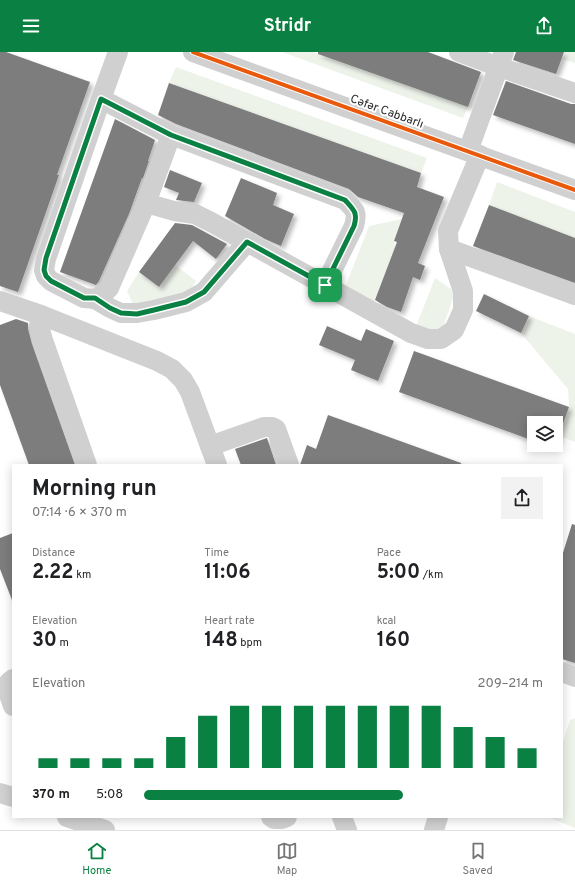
<!DOCTYPE html>
<meta charset="utf-8">
<style>
:root{--surface:#fff;--page:#f2f2f2;--text:#202124;--muted:#757577;--line:#e0e0e0;--accent:#0b8043}
body{margin:0;font-family:Overpass,sans-serif;background:var(--page);color:var(--text);height:100vh;display:flex;flex-direction:column;font-size:15px;white-space:nowrap}
*{box-sizing:border-box;margin:0}
p{font-size:13px;color:var(--muted)}
.icon{flex:none;width:22px;height:22px;fill:none;stroke:currentColor;stroke-width:2;stroke-linecap:round;stroke-linejoin:round}
.map{position:relative;flex:1;overflow:hidden}
.drawer{position:absolute;left:12px;top:412px;width:551px;height:354px;display:flex;flex-direction:column;background:var(--surface);border-radius:0px;box-shadow:0 2px 10px #0003}
.drawer>*{flex:none}
.controls{position:absolute;left:527px;top:364px;display:grid;gap:8px}
.controls a{display:grid;place-items:center;width:36px;height:36px;border-radius:0px;background:var(--surface);box-shadow:0 2px 10px #0003;font-size:20px}
.pin{position:absolute;display:grid;place-items:center;width:34px;height:34px;color:#fff;margin:-17px;border-radius:8px;box-shadow:0 2px 6px #0006}
.round{display:grid;place-items:center;flex:none;width:42px;height:42px;border-radius:0px;background:var(--page)}
.headline{display:flex;align-items:center;justify-content:space-between;height:68px;padding:0 20px}
h1{font-size:22px;font-weight:700;line-height:30px}
.metrics{display:grid;grid-template-columns:repeat(3,1fr);gap:6px;height:68px;padding:4px 20px}
.metrics div{display:grid;align-content:center}
.metrics b{font-size:20px;font-weight:700}
.metrics small{font-size:11px;font-weight:400}
.metrics p{font-size:11px}
.chart{height:112px;padding:8px 20px}
.chart p{display:flex;justify-content:space-between}
.chart svg{width:100%;height:72px;margin-top:4px;stroke:var(--accent);stroke-width:6}
ul{padding:0 20px;list-style:none;font-size:13px}
li{display:grid;grid-template-columns:64px 48px 1fr;align-items:center;height:30px}
li i{height:10px;border-radius:5px;background:var(--accent)}
header{display:flex;justify-content:space-between;align-items:center;height:52px;padding:0 20px;background:var(--accent);color:#fff;font-size:18px;font-weight:700}
.tabs{display:flex;justify-content:space-around;align-items:center;height:56px;border-top:1px solid var(--line);background:var(--surface);font-size:11px;color:var(--muted)}
.tabs a{display:grid;justify-items:center;gap:2px}
.tabs .on{color:var(--accent)}
.map>svg:first-child{display:block}
.green{fill:#eef3ea}
.building{fill:#7d7d7d;filter:url(#shadow)}
.lines{fill:none;stroke-linecap:round;stroke-linejoin:round}
.minor{stroke:#d0d0d0;stroke-width:20}
.cycleway-casing{stroke:#fff;stroke-width:6}
.cycleway{stroke:#e8590c;stroke-width:4}
.route-casing{stroke:#fff;stroke-width:8}
.route{stroke:#0b8043;stroke-width:5}
.labels{text-anchor:middle;stroke-width:4;stroke-linejoin:round;paint-order:stroke}
.street-label{font-size:12px;fill:#2b2b2b;stroke:#fff}
</style>
<header><svg class="icon" aria-label="menu" viewBox="0 0 24 24"><path d="M4 6h16M4 12h16M4 18h16"/></svg>Stridr<svg class="icon" aria-label="share" viewBox="0 0 24 24"><path d="M12 15V3M7 8l5-5 5 5M5 13v7h14v-7"/></svg></header>
<div class="map">
<svg width="575" height="778" viewBox="0 0 575 778">
<defs>
<filter id="shadow"><feDropShadow dx="3.5" dy="3.5" stdDeviation="2" flood-color="#0004"/></filter>
</defs>
<rect width="100%" height="100%" fill="#fff"/>
<g class="green">
<polygon points="282,0 313,0 468,55 463,66"/>
<polygon points="564,0 575,0 575,11 562,7"/>
<polygon points="176,15 427,106 421,121 169,31"/>
<polygon points="497,130 575,160 575,186 489,153"/>
<polygon points="402,167 394,189 395,195 374,250 344,238 369,174"/>
<polygon points="175,213 196,229 185,246 135,257 127,239 139,220 159,235"/>
<polygon points="435,226 455,240 441,282 415,277"/>
<polygon points="529,264 575,282 575,390 559,384 569,355 568,337 521,281"/>
<polygon points="575,666 575,776 548,765 562,765 562,693 570,668"/>
</g>
<g class="building">
<polygon points="0,0 6,0 90,30 57,123 59,123 18,240 0,234"/>
<polygon points="318,0 428,0 481,20 468,55 318,2"/>
<polygon points="516,0 564,0 556,22 513,8"/>
<polygon points="506,29 571,52 575,52 575,92 493,63"/>
<polygon points="169,31 421,121 417,135 444,145 418,211 425,214 420,228 413,225 401,260 387,255 375,248 397,190 394,189 404,161 358,145 349,137 176,72 158,63"/>
<polygon points="115,67 155,88 148,109 149,109 143,126 142,126 129,162 99,229 96,233 60,220"/>
<polygon points="170,118 202,131 194,150 176,148 179,141 164,135"/>
<polygon points="241,126 277,141 273,153 294,162 281,194 265,187 225,164"/>
<polygon points="489,153 575,186 575,231 473,194"/>
<polygon points="175,171 192,173 227,192 216,207 193,189 159,235 139,220"/>
<polygon points="484,242 529,264 521,281 476,259"/>
<polygon points="16,267 28,271 28,277 32,292 75,413 29,413 0,333 0,273"/>
<polygon points="327,274 361,289 366,277 394,289 378,329 351,318 355,308 319,293"/>
<polygon points="414,299 569,355 556,392 556,371 534,371 534,389 399,340"/>
<polygon points="328,363 461,411 461,413 300,413 307,393 316,397"/>
<polygon points="267,386 276,413 241,413 235,397"/>
<polygon points="572,472 575,473 575,611 562,607 562,504"/>
<polygon points="13,481 13,548 12,548 0,517 0,486"/>
</g>
<g class="lines">
<g class="minor">
<polyline points="118,0 101,47 46,207 44,218 46,224 51,229 84,246 95,247 102,243 109,236 146,151 171,83"/>
<polyline points="193,0 575,138"/>
<polyline points="459,0 499,15 575,41"/>
<path d="M101 47 171 83 345 148C355 158 358 160 354 174L325 233"/>
<polyline points="468,99 504,0"/>
<polyline points="146,151 174,159 195,162 211,170 411,281 428,287 441,287 454,278 463,258 463,239 449,197 448,179 480,103"/>
<polyline points="449,197 575,243"/>
<polyline points="95,247 110,256 121,261 137,261 154,258 186,250 204,240 247,190"/>
<polyline points="0,249 41,263 157,309 172,317 183,328 190,340 217,413"/>
<polyline points="41,263 39,274 43,288 87,413"/>
<polyline points="210,394 264,375 272,375 276,377 289,413"/>
<polyline points="562,620 575,625"/>
<polyline points="13,627 9,630 8,640 13,654"/>
<polyline points="0,741 13,745"/>
<polyline points="67,765 105,778"/>
<polyline points="271,765 274,767 282,767 287,765"/>
<polyline points="342,765 347,778"/>
<polyline points="434,778 438,765"/>
</g>
<g class="cycleway-casing">
<polyline id="cycleway" points="193,0 575,138"/>
</g>
<use href="#cycleway" class="cycleway"/>
</g>
<g class="lines">
<g class="route-casing">
<path id="route" d="M101 47 171 83 345 148C354 158 358 161 354 174L325 233 247 190 204 240 186 250 154 258 137 262 121 261 110 256 95 246H84L51 229 46 224 44 218 46 206Z"/>
</g>
<use href="#route" class="route"/>
</g>
<g class="labels">
<g class="street-label">
<text transform="translate(387 59) rotate(20)" y="4">Cəfər Cabbarlı</text>
</g>
</g>
</svg>
<div class="controls">
<a><svg class="icon" aria-label="layers" viewBox="0 0 24 24"><path d="M12 4l9 5-9 5-9-5zM3 14l9 5 9-5"/></svg></a>
</div>
<div class="pin" style="left:325px;top:233px;background:#1e9e55"><svg class="icon" aria-label="arrive" viewBox="0 0 24 24"><path d="M6 21V4h12l-3 4 3 4H6"/></svg></div>
<section class="drawer">
<div class="headline"><div><h1>Morning run</h1><p>07:14 · 6 × 370 m</p></div><a class="round"><svg class="icon" aria-label="share" viewBox="0 0 24 24"><path d="M12 15V3M7 8l5-5 5 5M5 13v7h14v-7"/></svg></a></div>
<div class="metrics">
<div><p>Distance</p><b>2.22<small> km</small></b></div>
<div><p>Time</p><b>11:06</b></div>
<div><p>Pace</p><b>5:00<small> /km</small></b></div>
</div>
<div class="metrics">
<div><p>Elevation</p><b>30<small> m</small></b></div>
<div><p>Heart rate</p><b>148<small> bpm</small></b></div>
<div><p>kcal</p><b>160</b></div>
</div>
<div class="chart"><p><span>Elevation</span>209–214 m</p>
<svg viewBox="0 0 160 44" preserveAspectRatio="none"><path d="M5 44V38M15 44V38M25 44V38M35 44V38M45 44V25M55 44V12M65 44V6M75 44V6M85 44V6M95 44V6M105 44V6M115 44V6M125 44V6M135 44V19M145 44V25M155 44V32"/></svg>
</div>
<ul>
<li><b>370 m</b>5:08<i style="width:65%"></i></li>
</ul>
</section>
</div>
<nav class="tabs">
<a class="on"><svg class="icon" aria-label="home" viewBox="0 0 24 24"><path d="M3 11l9-7 9 7M6 9v11h12V9"/></svg>Home</a>
<a><svg class="icon" aria-label="map" viewBox="0 0 24 24"><path d="M3 6l6-2 6 2 6-2v14l-6 2-6-2-6 2zM9 4v14M15 6v14"/></svg>Map</a>
<a><svg class="icon" aria-label="saved" viewBox="0 0 24 24"><path d="M7 4h10v16l-5-4-5 4z"/></svg>Saved</a>
</nav>
